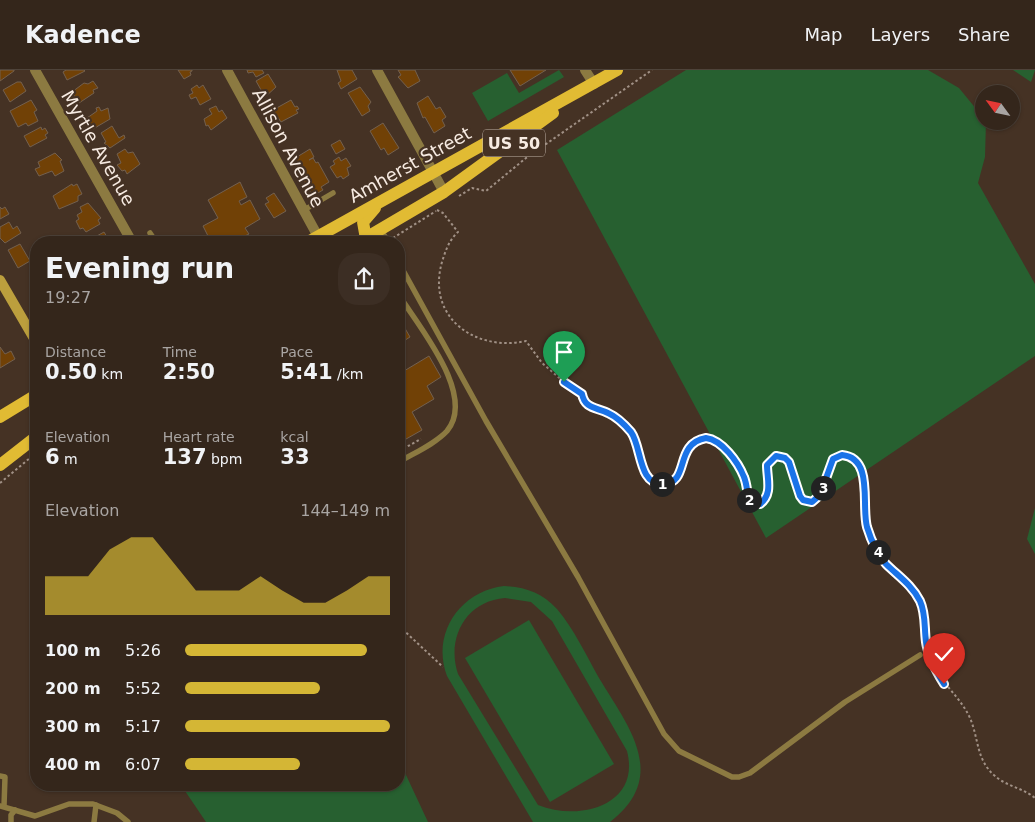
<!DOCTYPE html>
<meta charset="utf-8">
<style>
:root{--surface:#34261b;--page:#3c2e24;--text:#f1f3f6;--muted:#a9a5a3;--line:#4e433a;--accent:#d4b635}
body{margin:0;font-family:"DejaVu Sans",sans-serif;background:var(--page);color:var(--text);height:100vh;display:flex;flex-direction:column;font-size:19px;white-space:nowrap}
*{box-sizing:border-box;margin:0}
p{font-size:16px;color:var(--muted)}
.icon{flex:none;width:28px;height:28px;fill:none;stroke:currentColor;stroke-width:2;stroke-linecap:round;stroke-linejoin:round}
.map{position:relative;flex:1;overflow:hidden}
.panel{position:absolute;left:30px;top:166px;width:375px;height:555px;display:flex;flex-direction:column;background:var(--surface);border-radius:20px;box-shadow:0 1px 4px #0004,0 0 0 1px var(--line)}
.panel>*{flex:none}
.needle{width:32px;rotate:303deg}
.tools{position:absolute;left:975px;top:15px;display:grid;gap:10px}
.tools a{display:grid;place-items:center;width:45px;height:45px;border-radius:50%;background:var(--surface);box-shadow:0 1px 4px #0004,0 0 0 1px var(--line);font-size:25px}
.pin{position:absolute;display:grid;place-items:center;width:42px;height:42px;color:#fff;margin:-51px -21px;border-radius:50% 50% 50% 0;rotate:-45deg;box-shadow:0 0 5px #0007}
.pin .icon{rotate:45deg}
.km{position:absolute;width:25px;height:25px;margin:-12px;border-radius:50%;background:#222;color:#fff;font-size:14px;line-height:25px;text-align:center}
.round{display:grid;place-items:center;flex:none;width:52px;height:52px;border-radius:20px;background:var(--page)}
.overview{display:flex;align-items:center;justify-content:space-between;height:85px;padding:0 15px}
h1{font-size:28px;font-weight:800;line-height:38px}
.figures{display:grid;grid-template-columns:repeat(3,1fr);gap:8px;height:85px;padding:5px 15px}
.figures div{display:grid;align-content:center}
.figures b{font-size:21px;font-weight:800}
.figures small{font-size:14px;font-weight:400}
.figures p{font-size:14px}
.chart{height:140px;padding:10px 15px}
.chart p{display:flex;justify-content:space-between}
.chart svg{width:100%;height:90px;margin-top:5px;fill:var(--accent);opacity:.7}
ul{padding:0 15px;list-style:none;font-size:16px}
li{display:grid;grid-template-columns:80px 60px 1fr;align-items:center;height:38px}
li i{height:12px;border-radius:6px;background:var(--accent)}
header{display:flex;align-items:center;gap:30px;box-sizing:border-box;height:70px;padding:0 25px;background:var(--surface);border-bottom:1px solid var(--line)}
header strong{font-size:24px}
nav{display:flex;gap:28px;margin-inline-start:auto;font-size:18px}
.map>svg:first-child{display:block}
.green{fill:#276030;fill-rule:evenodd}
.building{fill:#714106;stroke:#73604f}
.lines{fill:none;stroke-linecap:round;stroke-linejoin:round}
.path{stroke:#a19186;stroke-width:2;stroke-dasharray:2.5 2.5;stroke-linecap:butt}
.lane{stroke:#8c7a41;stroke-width:5.5}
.street{stroke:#8c7a41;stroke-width:10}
.secondary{stroke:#bc9f3d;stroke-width:10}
.primary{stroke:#e1bb33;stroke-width:12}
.route-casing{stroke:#fff;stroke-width:10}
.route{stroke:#1a73e8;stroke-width:6}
.labels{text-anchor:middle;stroke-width:4.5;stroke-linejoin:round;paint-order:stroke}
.shield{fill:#453224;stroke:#c2b4a9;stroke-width:1}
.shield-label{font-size:16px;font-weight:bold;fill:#f7ebe2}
.street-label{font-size:18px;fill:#f7ebe2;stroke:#453224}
</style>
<header>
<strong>Kadence</strong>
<nav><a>Map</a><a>Layers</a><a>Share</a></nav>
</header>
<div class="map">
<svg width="1035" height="752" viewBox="0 0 1035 752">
<rect width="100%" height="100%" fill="#453224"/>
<g class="green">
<polygon points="559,0 564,7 488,51 472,23 507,3 519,23"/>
<polygon points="686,0 928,0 959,18 986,51 985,87 978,113 1035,214 1035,286 766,468 557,80"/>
<polygon points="1013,0 1035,0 1031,12"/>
<polygon points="1035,438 1035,484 1027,469"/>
<path d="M504 516C526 517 542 523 557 539 574 559 586 585 599 608 628 656 670 706 610 752H533L447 606C431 564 460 521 504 516ZM505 528 531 532 552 551 627 681C641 735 580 752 538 735L458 604C446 568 466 531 505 528Z"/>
<polygon points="529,550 614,694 550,732 465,588"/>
<polygon points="399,690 428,752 206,752 181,715 399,715"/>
</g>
<g class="building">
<polygon points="0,0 14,0 14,1 0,11"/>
<polygon points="66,0 84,0 85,1 67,10 63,2"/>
<polygon points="178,0 192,0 192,1 190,2 191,5 184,9"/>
<polygon points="247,0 262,0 264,3 256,7 253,2 248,3"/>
<polygon points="337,0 352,0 357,9 341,19 338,13 341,11"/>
<polygon points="398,0 415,0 420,11 408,18 398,7 401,5"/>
<polygon points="510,0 546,0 520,16"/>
<polygon points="268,4 276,17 265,27 256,11"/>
<polygon points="93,11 98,18 93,20 94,23 79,33 72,22 84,13 88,14"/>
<polygon points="17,12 21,12 26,21 10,32 3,20"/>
<polygon points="197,15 199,18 203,15 211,29 200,35 196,27 191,29 189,25 193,23 191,19"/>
<polygon points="360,17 371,32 368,36 370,41 362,46 348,23"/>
<polygon points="428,26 436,39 440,37 446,47 442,50 445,56 434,63 425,47 423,48 417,33"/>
<polygon points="31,30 37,40 34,42 38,51 28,56 26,53 18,57 10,41"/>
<polygon points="291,30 295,37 297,36 299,39 296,40 298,43 281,52 273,40"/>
<polygon points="216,36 219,42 222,40 227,48 211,60 208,55 206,56 204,49 212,44 209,39"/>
<polygon points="99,37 101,41 108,38 110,49 93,59 87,48 97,41 96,38"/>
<polygon points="383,53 399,78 388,85 384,78 381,80 370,61"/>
<polygon points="112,56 119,68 124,65 125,68 110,78 104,73 106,72 101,63"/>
<polygon points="41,57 42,60 45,58 48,63 45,65 47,68 30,77 24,66"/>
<polygon points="340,70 345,79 336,84 331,75"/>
<polygon points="125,79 128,83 133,82 140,94 127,104 125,100 122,101 117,95 121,93 117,84"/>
<polygon points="310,79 314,87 309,90 313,88 316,93 318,92 329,112 321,117 323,120 316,124 314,121 311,123 299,103 301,102 298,97 301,95 296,97 292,90"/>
<polygon points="55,83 62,90 60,91 64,101 55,106 52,101 39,106 35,99 40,97 38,92"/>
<polygon points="339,87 341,91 346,88 351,96 347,98 349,105 343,109 341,106 337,108 330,97 335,94 333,91"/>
<polygon points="240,112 247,127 239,131 241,135 250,130 260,149 245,158 249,164 232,172 228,168 219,172 211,172 203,156 218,148 208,130"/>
<polygon points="72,114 73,116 77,114 82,124 78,126 78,131 59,139 53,126"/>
<polygon points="274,123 286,141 274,148 265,134 269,132 266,128"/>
<polygon points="88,133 101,148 98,150 100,154 86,162 83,158 80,159 76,151 79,149 77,145 82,142 80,137"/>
<polygon points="0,137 2,139 5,137 9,144 0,149"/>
<polygon points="9,152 13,159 17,156 21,163 5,173 0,168 0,157"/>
<polygon points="104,162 110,172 86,172"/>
<polygon points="183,167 187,172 174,172"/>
<polygon points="20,174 30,191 18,198 8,180"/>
<polygon points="399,248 410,267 399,274"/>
<polygon points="0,277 5,284 11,281 15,289 0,298"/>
<polygon points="429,286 441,307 427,316 434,329 412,342 422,360 399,373 399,304"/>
</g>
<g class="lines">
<g class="path">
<polyline points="459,126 472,118 486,121 526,88 652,0"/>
<path d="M437 140 443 143 458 162C449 170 445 182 442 192 426 248 476 282 526 271L542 293 564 312 582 324 585 334C601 345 612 341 628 359 644 377 635 408 663 414 689 407 675 392 689 376 709 352 738 389 744 408 747 415 747 423 749 430L761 434C777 421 760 401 772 388L780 386 789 392 800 426 803 430 812 432 820 425 833 389 841 385C866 387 864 412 863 430 863 441 865 453 869 463 880 495 901 499 915 523 927 543 923 564 929 585 937 611 959 624 970 648 979 669 976 690 995 706 1006 716 1023 718 1035 728"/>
<polyline points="393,168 436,141"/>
<polyline points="399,381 421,369"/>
<polyline points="0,413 36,383"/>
<polyline points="399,556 443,597"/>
</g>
<g class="lane">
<polyline points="304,140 333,123"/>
<polyline points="381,160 388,172"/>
<polyline points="150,163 156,172"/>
<polyline points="399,193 486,351 578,507 664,664 679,681 732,707 739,707 750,703 845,632 920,585"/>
<path d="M399 225C418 256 477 325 447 361 435 374 414 383 399 392"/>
<polyline points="0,706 5,707 4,736"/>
<polyline points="0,736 35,746 69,734 93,734 117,743 128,752"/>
<polyline points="11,752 11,745 15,740"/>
<polyline points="94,752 96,735"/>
</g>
<g class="street">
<polyline points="35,0 132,172"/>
<polyline points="227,0 321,172"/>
<polyline points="377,0 444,122"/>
<polyline points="585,0 594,14"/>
</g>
<polyline class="secondary" points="0,210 36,272"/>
<g class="primary">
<polyline points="366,169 363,152 375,138"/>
<polyline points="308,172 617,0"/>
<polyline points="359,172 444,122 553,43"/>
<polyline points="0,347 36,325"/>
<polyline points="0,395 36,367"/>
</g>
</g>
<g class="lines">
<g class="route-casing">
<path id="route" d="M564 312 582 324C585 339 596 337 608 343 617 347 625 355 631 362 642 377 638 415 663 414 691 413 673 374 706 368 722 370 738 392 744 407 747 414 747 423 749 430L760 434C773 424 767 409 767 395L776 386 785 388 789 392 800 426 803 430 812 432 820 425 833 389 842 385C874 388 861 435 867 457 871 470 877 484 886 494 898 506 912 515 920 531 926 544 924 557 926 572 928 587 936 601 944 614"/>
</g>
<use href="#route" class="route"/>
</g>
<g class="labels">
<rect class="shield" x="483" y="59.5" width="62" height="27" rx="4"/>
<g class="shield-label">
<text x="514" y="79">US 50</text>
</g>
<g class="street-label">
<text transform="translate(98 78) rotate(60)" y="6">Myrtle Avenue</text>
<text transform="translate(288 78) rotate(62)" y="6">Allison Avenue</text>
<text transform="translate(410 95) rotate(-29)" y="6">Amherst Street</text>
</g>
</g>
</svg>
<div class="tools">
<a><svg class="needle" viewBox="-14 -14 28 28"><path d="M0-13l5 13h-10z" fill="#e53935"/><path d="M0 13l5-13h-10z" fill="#a9a5a3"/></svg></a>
</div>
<div class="pin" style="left:564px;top:312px;background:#1e9e55"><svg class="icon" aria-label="arrive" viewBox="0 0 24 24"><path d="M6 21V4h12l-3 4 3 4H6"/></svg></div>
<div class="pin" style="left:944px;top:614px;background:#d93025"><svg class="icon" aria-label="check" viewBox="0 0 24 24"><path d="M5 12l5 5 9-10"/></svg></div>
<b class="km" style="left:662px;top:414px">1</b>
<b class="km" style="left:749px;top:430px">2</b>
<b class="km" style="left:823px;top:418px">3</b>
<b class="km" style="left:878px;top:482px">4</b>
<section class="panel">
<div class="overview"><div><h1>Evening run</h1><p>19:27</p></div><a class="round"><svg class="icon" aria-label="share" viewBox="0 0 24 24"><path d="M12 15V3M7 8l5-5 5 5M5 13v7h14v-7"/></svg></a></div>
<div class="figures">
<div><p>Distance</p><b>0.50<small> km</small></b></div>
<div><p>Time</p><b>2:50</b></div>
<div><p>Pace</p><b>5:41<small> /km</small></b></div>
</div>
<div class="figures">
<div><p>Elevation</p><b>6<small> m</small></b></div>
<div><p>Heart rate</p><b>137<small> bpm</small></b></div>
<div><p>kcal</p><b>33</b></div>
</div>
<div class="chart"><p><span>Elevation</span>144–149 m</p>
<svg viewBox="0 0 160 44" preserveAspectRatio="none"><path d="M0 44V25L10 25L20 25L30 12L40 6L50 6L60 19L70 32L80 32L90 32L100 25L110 32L120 38L130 38L140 32L150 25L160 25V44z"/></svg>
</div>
<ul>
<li><b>100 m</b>5:26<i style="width:89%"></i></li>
<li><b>200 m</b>5:52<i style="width:66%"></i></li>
<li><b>300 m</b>5:17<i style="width:100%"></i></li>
<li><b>400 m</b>6:07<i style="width:56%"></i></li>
</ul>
</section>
</div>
